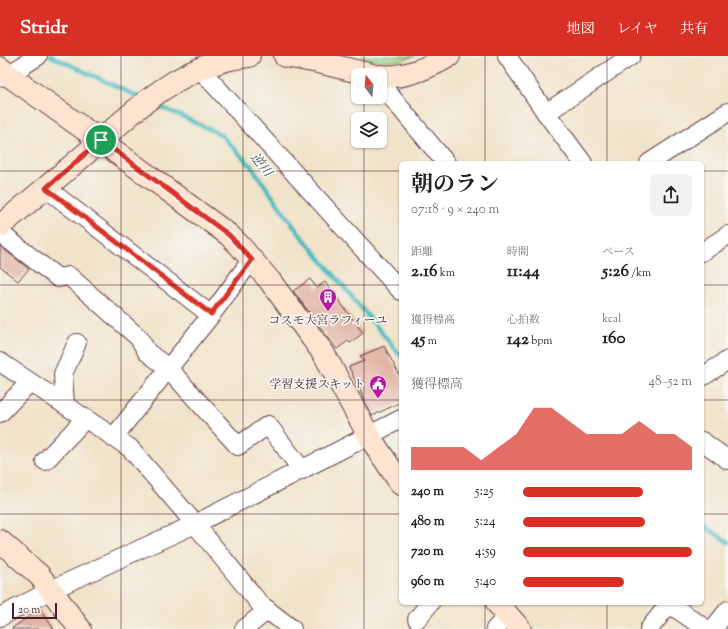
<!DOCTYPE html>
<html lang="ja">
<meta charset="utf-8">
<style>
:root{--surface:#fff;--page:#f2f2f2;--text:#222;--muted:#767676;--accent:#d93025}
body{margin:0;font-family:"Sorts Mill Goudy","Noto Serif JP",serif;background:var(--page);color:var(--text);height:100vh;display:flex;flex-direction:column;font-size:15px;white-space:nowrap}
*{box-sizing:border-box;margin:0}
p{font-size:13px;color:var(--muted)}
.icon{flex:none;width:22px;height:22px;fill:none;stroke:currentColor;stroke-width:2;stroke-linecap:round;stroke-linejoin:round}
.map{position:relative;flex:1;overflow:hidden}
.details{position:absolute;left:399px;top:105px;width:305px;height:444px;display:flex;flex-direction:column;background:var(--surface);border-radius:6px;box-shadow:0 1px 3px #0004}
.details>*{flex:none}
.needle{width:26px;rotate:344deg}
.tools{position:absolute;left:351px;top:12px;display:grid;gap:8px}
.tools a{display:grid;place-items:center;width:36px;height:36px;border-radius:6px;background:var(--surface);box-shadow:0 1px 3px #0004;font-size:20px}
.scale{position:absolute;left:12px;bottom:10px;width:45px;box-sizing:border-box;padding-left:4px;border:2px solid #4a1f2b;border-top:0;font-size:11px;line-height:14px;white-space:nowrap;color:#4a1f2b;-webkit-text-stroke:3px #f6f6f2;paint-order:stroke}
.pin{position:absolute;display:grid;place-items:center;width:34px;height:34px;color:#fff;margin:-17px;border:2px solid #fff;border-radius:50%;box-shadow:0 1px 4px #0007}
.round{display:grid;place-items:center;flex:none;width:42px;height:42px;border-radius:6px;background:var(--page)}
.summary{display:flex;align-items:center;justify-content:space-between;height:68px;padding:0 12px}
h1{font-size:22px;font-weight:700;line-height:30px}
.stats{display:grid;grid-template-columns:repeat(3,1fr);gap:6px;height:68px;padding:4px 12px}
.stats div{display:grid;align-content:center}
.stats b{font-size:17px;font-weight:700}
.stats small{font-size:11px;font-weight:400}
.stats p{font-size:11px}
.chart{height:112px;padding:8px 12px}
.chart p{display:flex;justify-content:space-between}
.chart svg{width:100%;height:72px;margin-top:4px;fill:var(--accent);opacity:.7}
ul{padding:0 12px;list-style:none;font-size:13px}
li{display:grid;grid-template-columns:64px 48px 1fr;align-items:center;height:30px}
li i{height:10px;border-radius:5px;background:var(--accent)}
header{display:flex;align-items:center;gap:24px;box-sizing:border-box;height:56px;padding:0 20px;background:var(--accent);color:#fff}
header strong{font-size:19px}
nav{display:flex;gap:22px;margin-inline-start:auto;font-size:14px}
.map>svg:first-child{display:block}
.green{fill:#9cdc91;stroke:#737e5e}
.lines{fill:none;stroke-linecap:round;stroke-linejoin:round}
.stream{stroke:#4ebcc3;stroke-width:4.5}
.building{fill:#e0ad9c}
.street-casing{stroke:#633c43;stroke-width:20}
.secondary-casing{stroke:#633c43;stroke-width:24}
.street{stroke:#fff;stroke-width:18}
.secondary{stroke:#fde4d1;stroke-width:22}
.route-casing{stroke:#fff;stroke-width:8}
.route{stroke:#d93025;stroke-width:5}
.grid{fill:none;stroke:#4a1f2b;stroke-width:1;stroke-opacity:0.55}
.labels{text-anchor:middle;stroke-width:3.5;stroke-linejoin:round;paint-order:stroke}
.poi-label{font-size:12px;fill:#4a1f2b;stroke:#f6f6f2}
.water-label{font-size:13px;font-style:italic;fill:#4b5660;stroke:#f6f6f2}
</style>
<header>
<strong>Stridr</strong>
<nav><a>地図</a><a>レイヤ</a><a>共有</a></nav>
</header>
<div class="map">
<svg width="728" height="573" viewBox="0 0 728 573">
<rect width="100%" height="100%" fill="#f6f6f2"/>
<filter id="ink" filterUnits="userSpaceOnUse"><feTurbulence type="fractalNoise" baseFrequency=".025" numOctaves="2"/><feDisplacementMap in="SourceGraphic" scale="8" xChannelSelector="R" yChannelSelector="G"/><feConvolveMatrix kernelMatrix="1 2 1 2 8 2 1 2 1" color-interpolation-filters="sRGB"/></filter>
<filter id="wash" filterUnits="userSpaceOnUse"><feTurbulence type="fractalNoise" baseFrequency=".012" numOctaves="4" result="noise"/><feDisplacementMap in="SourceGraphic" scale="16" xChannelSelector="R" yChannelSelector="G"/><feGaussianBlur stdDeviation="0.9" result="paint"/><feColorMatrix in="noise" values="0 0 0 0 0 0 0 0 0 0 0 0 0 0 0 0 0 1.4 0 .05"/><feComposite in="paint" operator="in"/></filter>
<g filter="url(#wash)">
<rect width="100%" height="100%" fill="#f0e3c9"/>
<polygon class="green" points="361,0 415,0 399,5 366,4"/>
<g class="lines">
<g class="stream">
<polyline points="51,0 141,42"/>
<polyline points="153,47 220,78 251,110 295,172 401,300"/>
<polyline points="702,469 728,486"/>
</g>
</g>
<g id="blocks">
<g class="building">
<polygon points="0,190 29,213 18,225 0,211"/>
<polygon points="310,223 317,232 325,226 363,277 350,287 348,285 337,293 293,235"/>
<polygon points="384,290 401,322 401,346 372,360 349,311 364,305 360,300"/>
<polygon points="39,553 54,573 11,573"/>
</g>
</g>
</g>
<g filter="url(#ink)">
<use href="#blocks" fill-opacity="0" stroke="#633c43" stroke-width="1"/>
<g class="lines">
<g class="street-casing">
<g id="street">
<polyline points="507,0 546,57 583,107"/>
<polyline points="200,13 401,235"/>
<polyline points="0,21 8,19 38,0"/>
<polyline points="380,30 388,37 446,107"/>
<polyline points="546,57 631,0"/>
<polyline points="649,107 728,56"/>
<polyline points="46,132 211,259"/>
<polyline points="0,177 58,222 69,220 139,282 147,296 168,312 238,390 268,369 302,414"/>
<polyline points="702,196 728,179"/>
<polyline points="0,306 130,392 195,468 260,548 292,573"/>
<polyline points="702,321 728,304"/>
<polyline points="65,349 63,318 77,287"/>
<polyline points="0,357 30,326"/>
<polyline points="113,382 211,259 252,203"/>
<polyline points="702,385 728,404"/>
<polyline points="45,405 85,363"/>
<polyline points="668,547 706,573"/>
<polyline points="0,561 51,534 195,468 401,363"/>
<polyline points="417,563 430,547"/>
<polyline points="244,573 268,554"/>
<polyline points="495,573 509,559"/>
<polyline points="649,573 669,548"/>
<polyline points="713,573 728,554"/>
</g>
</g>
<g class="secondary-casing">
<g id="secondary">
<polyline points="285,0 318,6 372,19"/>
<polyline points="0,12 8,19 101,85 229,179 240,190 270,225 324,298 369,380 401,428"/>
<path d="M380 20C403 23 430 11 449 0"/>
<path d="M0 170C30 145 61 119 90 94 130 59 170 18 223 5 231 2 241 1 249 0"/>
<polyline points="0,485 39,519 51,534 80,573"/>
<polyline points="497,547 520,573"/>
</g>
</g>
<use href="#street" class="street"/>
<use href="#secondary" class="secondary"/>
</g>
</g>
<g class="lines" filter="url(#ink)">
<g class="route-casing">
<polygon id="route" points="101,84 229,179 252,204 211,258 46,132"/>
</g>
<use href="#route" class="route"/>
</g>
<path class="grid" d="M121 0V573M243 0V573M364 0V19M485 0V107M607 0V107M364 41V63M364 85V573M0 115H401M702 115H728M0 229H401M702 229H728M0 344H401M702 344H728M0 458H401M702 458H728M485 547V573M607 547V573"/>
<defs>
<g id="building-pin" transform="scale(0.9)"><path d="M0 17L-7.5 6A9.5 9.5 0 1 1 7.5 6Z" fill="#b5179e" stroke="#f6f6f2"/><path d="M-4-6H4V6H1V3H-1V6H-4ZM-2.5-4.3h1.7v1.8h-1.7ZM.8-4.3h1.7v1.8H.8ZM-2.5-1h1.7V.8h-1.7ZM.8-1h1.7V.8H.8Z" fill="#fff"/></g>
<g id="civic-pin" transform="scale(0.9)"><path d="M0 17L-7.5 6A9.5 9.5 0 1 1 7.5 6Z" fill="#b5179e" stroke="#f6f6f2"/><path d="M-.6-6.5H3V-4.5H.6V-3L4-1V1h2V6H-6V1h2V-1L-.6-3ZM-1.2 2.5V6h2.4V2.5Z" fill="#fff"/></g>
</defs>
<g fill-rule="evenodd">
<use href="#building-pin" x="328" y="241"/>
<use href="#civic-pin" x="378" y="328"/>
</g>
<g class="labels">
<g class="poi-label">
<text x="328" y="268">コスモ大宮ラフィーユ</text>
<text x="365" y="332" text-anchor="end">学習支援スキット</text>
</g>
<g class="water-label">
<text transform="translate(262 108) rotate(51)" y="5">逆川</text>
</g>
</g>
</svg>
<div class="tools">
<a><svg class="needle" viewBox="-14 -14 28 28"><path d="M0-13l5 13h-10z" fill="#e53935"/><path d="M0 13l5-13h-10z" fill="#767676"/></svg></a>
<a><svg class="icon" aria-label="layers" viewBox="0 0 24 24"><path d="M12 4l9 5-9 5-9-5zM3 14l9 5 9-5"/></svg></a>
</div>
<div class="scale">20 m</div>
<div class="pin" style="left:101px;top:84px;background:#1e9e55"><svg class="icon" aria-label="arrive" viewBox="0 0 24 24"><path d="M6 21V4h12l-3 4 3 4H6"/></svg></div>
<section class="details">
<div class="summary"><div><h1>朝のラン</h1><p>07:18 · 9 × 240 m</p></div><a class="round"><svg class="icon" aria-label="share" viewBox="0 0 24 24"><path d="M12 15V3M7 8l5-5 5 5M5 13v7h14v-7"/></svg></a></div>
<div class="stats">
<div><p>距離</p><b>2.16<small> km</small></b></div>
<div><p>時間</p><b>11:44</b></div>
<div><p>ペース</p><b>5:26<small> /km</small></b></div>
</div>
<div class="stats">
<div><p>獲得標高</p><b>45<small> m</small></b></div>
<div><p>心拍数</p><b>142<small> bpm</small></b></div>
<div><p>kcal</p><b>160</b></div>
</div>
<div class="chart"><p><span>獲得標高</span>48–52 m</p>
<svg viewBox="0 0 160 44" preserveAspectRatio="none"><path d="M0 44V30L10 30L20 30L30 30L40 38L50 30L60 22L70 6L80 6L90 14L100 22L110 22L120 22L130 14L140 22L150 22L160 30V44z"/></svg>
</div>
<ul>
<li><b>240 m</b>5:25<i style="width:71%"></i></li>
<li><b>480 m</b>5:24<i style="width:72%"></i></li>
<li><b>720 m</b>4:59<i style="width:100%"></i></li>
<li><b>960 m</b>5:40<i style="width:60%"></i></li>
</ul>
</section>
</div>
